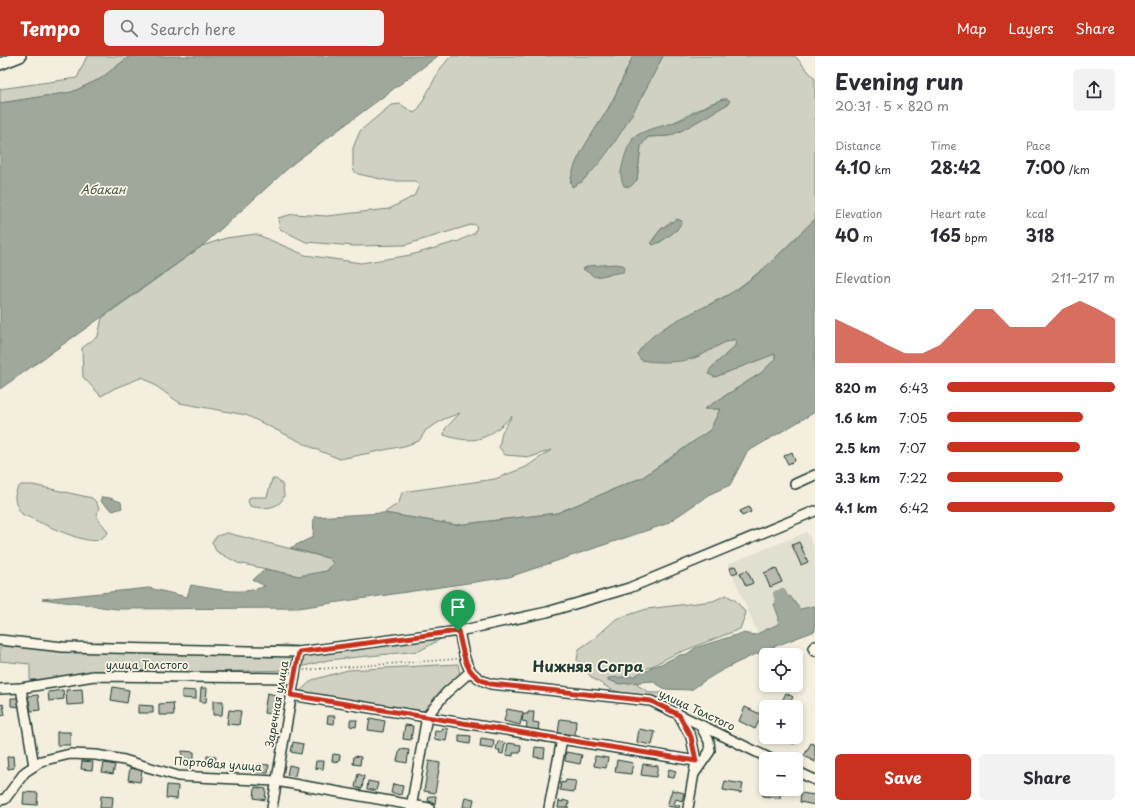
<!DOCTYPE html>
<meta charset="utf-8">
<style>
:root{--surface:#fff;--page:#f2f2f3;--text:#2b2b33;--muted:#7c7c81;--accent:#c8321e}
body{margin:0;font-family:"Playpen Sans",sans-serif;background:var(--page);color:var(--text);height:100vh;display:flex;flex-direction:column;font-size:15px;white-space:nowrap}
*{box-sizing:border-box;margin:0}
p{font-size:13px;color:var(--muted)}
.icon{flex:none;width:22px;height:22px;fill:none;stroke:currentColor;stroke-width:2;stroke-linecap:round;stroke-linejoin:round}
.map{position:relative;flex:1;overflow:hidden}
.sheet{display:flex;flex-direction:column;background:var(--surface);width:320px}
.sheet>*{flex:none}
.controls{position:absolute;left:759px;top:592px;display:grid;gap:8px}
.controls a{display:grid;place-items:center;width:44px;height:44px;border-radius:6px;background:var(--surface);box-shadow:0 2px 6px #0003;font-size:20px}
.pin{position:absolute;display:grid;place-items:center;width:34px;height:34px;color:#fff;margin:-41px -17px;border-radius:50% 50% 50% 0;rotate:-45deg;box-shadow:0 0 4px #0007}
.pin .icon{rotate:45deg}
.round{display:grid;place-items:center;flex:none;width:42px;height:42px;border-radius:6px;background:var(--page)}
.head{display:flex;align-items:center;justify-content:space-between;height:68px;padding:0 20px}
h1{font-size:22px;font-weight:700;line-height:30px}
.stats{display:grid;grid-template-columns:repeat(3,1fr);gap:6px;height:68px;padding:4px 20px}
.stats div{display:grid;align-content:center}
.stats b{font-size:17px;font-weight:700}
.stats small{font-size:11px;font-weight:400}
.stats p{font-size:11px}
.chart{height:112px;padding:8px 20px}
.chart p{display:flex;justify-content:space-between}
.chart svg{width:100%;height:72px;margin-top:4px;fill:var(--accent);opacity:.7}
.action{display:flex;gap:8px;margin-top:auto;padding:8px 20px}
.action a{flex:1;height:46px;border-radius:6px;background:var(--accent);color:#fff;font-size:16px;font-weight:700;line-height:46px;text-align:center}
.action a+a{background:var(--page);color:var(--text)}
ul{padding:0 20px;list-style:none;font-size:13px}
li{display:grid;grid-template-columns:64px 48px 1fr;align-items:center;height:30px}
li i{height:10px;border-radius:5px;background:var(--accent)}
header{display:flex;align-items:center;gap:24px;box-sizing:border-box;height:56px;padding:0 20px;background:var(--accent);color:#fff}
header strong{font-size:19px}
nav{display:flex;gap:22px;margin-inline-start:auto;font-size:14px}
.search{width:280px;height:36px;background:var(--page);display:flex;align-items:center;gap:10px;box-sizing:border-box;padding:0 14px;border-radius:6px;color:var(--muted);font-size:15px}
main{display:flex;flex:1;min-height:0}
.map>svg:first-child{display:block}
.built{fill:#e1dfd0}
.green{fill:#d0d1c2;stroke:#78877b;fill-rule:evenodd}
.water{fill:#a0a89b;stroke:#6c7d72}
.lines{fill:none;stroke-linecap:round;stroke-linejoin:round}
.canal{stroke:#a0a89b;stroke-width:8}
.building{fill:#b8bcae;stroke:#1f3d34}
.minor-casing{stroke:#1f3d34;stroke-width:12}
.major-casing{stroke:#1f3d34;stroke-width:14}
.path{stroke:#1f3d34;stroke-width:1.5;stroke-dasharray:1 3;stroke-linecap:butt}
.minor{stroke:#fcf5e5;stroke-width:9}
.major{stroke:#fcf5e5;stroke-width:11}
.route-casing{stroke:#fff;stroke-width:8}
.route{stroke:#c8321e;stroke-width:5}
.labels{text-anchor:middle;stroke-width:3.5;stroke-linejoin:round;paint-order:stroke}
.street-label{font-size:11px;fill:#1f3d34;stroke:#fcf5e5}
.water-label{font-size:12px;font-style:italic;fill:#465d53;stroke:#fcf5e5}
.district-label{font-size:15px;font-weight:bold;fill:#1f3d34;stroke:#fcf5e5}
</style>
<header>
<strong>Tempo</strong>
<div class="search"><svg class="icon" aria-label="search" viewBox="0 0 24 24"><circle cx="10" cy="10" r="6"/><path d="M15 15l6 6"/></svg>Search here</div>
<nav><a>Map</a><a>Layers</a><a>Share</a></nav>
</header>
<main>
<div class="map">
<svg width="815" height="752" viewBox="0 0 815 752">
<rect width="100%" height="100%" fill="#f3eede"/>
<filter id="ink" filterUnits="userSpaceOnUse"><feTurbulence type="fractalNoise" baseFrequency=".025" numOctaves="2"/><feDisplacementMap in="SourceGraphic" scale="8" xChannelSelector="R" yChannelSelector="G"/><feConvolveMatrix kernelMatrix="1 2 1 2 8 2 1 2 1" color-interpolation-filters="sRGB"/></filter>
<g filter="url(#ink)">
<polygon class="built" points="807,476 815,495 815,550 800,553 790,540 774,547 779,562 778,568 758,578 728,508"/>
<g class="green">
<polygon points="87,0 130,0 100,23 72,36 0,47 0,33 77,22"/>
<path d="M451 0H633C625 16 619 32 611 47 597 74 577 97 570 126L581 127C616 90 639 45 663 0H795L815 23V163L767 210 733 236 666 271 694 302 724 286 737 283 735 290 711 312 715 321 775 297V303L761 317 705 353H720L710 374 643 421 557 457 456 469 384 457 399 447 402 436 495 423 526 411 551 394 531 401 505 399 499 391 502 376 512 360C489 382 477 390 444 379L445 373 460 357 444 363 426 374 419 385 404 390 340 403 315 393 246 359 180 347 143 321 115 332 101 340 83 321 82 292 98 280 102 262 202 190 226 182 256 178 305 199 361 207 411 199 459 185 475 177 477 170 474 168 405 189 354 190 306 186 280 173 278 162 293 158 327 160 389 153 414 140 419 130 415 125H390L358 118 354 115 353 110V92L360 75 391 49 400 48 414 57 418 54 440 13ZM723 43 728 48 669 80 648 81 641 90 637 124 632 82C646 73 655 74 670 68 688 60 704 49 723 43ZM671 165 678 173 659 187 651 186 661 173Z"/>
<path d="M272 423H276L282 428C283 431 284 437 284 440 280 454 260 453 250 450L248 445 250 441H267Z"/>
<path d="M21 429H33L92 442 96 446 99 452C93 465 104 466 108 477 105 479 101 483 98 484 85 489 35 464 22 458 15 449 11 437 21 429Z"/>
<polygon points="227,477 328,502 333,507 327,515 299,520 238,507 216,495 212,486 217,480"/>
<polygon points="726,539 735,544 746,557 740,573 673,599 642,615 637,629 651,637 663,637 669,641 670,650 612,634 592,622 577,604 579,593 595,582 616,563 647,553 713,545"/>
<polygon points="442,577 441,583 419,595 328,604 289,614 125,618 30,624 30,608 0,605 0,581 61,588 101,586 242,593 284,589 319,592 331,586"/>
<polygon points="458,608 460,619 424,655 299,636 312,624 348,614"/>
</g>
<g class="water">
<polygon points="130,0 438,0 295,106 202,190 0,333 0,47 72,36 100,23"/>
<path d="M633 0H663C646 33 605 116 572 131 565 112 601 66 611 48 619 33 625 16 633 0Z"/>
<path d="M723 43H728L730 45 728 48 683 74 669 80 648 81 641 90 637 124 630 131 624 130C619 119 621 115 624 103 633 67 657 76 685 62 698 55 709 48 723 43Z"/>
<path d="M677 163 682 165C681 173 660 187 653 189L651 187 661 173Z"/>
<path d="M815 163V356L747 396 730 429 710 438 666 468 509 521 298 552 117 553 42 543 149 532 187 541 191 529C215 533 242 540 265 530L253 524 265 513 299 520 327 515 333 507 328 502 290 492 313 481 314 461 384 457 456 469 557 457 643 421 710 374 720 353H704L761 317 775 303V298L715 321 708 318 711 312 735 290 736 283C720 286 709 297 694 302 680 307 655 307 641 304L637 298C657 266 703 255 733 236 764 216 789 188 815 163Z"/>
<polygon points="615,208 623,209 625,212 623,216 595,221 583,213 588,210"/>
<polygon points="102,441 110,442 121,446 122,452 113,455 100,445"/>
<path d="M790 540 800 553 815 550V575C773 591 727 607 691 634L665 633 652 625 619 628 608 624V622L635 620 643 614 648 615 651 611 661 608 680 599 687 598 695 592 742 577 755 579 778 568 779 562 774 548Z"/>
</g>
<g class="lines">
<g class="canal">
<polyline points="782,536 785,542"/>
<polyline points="777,538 779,545"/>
</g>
</g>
<g class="building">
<polygon points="792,396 795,405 788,408 784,400"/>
<polygon points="749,451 751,456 742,460 740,455"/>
<polygon points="799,486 808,506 801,509 792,489"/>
<polygon points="735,510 738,516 732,518 730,512"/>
<polygon points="776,512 782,526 770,531 764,517"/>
<polygon points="747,514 753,527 746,530 740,517"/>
<polygon points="113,631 129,634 127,647 111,644"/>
<polygon points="201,632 207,632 206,646 200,646"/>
<polygon points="82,633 83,648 67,649 66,634"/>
<polygon points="63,634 64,643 49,645 48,636"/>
<polygon points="182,634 196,635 196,643 182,642"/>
<polygon points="267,637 276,639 273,658 264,657"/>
<polygon points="786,637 793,641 788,651 781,647"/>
<polygon points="38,639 40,654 31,655 28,640"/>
<polygon points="11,642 21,642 21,651 11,650"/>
<polygon points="213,645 223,645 222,659 213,659"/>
<polygon points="173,647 174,659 159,659 159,648"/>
<polygon points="3,648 5,659 0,660 0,649"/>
<polygon points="138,649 153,650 153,657 138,657"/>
<polygon points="745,651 762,659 755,673 739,665"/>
<polygon points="507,653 523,656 520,669 504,665"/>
<polygon points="229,654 241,655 239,669 227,668"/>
<polygon points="528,656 534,656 533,666 539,667 538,675 526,674 527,666 522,665 523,658 528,658"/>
<polygon points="328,660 335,660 334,668 327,667"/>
<polygon points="370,662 385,665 383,676 368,674"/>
<polygon points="560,663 576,665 575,679 558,677"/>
<polygon points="350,664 357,664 356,671 350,670"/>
<polygon points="405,669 413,670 411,684 403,683"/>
<polygon points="442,672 448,673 446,685 434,683 435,674 442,675"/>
<polygon points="639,673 655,676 652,689 637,686"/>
<polygon points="796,675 800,677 794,688 787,684 789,681 796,681"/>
<rect x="57" y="676" width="13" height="13"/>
<polygon points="459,679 471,680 470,688 459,686"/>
<polygon points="481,682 494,684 493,693 480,691"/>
<polygon points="498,685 505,687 503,698 499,697 500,694 496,694"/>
<polygon points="293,686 303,688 301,698 291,696"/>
<polygon points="508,687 521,689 520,697 513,697 513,700 506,699"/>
<polygon points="811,687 815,689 815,706 804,700"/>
<polygon points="535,691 545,692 544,702 534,701"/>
<polygon points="400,693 409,694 407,707 397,705"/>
<polygon points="182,695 194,696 194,704 182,704"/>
<polygon points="566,696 582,699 580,708 565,705"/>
<polygon points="333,698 340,699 339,706 332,705"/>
<polygon points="13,700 14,712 8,713 7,701"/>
<polygon points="207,700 216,701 215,708 206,707"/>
<polygon points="354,700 361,701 360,709 353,708"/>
<polygon points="595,700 608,702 606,712 594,710"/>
<polygon points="617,704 633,707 631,718 615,716"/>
<polygon points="82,705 93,706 92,714 81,713"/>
<polygon points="316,705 324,705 323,713 315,712"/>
<polygon points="429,705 440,707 435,737 424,735"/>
<polygon points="104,707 115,709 113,718 102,716"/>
<polygon points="258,708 269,709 268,717 257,716"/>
<polygon points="643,708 658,710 656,721 641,719"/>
<polygon points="289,709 297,711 295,720 287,719"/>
<polygon points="130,712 142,714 140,726 128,724"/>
<polygon points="669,713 676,715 674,722 667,721"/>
<polygon points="358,718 364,720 362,733 355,731"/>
<polygon points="566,724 576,725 574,736 560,734 561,726 565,727"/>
<polygon points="368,725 378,727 376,735 367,733"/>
<polygon points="725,725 743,728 741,737 723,734"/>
<polygon points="393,728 403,730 401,739 391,737"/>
<polygon points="167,729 178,730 177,743 166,742"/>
<polygon points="255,731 266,733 265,744 254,742"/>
<polygon points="764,732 781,735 780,742 763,740"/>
<polygon points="672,734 684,737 682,745 676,743 674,748 680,750 679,752 667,750"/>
<polygon points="24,736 38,737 37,749 23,748"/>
<polygon points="801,737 815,739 815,749 800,746"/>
<polygon points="101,740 113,741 112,752 100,752"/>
<polygon points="429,740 436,740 435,748 433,748 433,746 428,745"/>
<polygon points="465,741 474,743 472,752 463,751"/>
<polygon points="563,744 569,746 568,752 558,752 559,745 563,746"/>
</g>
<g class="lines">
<g class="minor-casing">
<g id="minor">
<polyline points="795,428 815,419"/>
<path d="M459 575C465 601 463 619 491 628L651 645 771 703"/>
<polyline points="0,584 63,591 299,596 459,575 547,556 629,532 815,455"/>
<polyline points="815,590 813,592 815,595"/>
<polyline points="21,632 34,710"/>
<polyline points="0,633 21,632 94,620 294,622"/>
<polyline points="291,639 696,705"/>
<polyline points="679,659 691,681 696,705 688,752"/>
<polyline points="796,715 815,724"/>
<polyline points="694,718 710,695 709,685 700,669"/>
<polyline points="0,744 5,743 25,716 34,710 41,705 70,698 96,699 124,704 178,720 276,725 429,752"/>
<polyline points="272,752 299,596"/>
<polyline points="411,752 427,660 446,637 470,616"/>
<polyline points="549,752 562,683"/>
</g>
</g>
<g class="major-casing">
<polyline id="major" points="0,8 20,0"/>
</g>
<polyline class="path" points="304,614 457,603"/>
<use href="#minor" class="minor"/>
<use href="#major" class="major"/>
</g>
</g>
<g class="lines" filter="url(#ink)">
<g class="route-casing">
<path id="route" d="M458 575C465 601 463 619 491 628L651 645 679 659 691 681 696 705 291 639 299 596Z"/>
</g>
<use href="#route" class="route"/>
</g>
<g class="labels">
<g class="street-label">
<text x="147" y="613">улица Толстого</text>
<text transform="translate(277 648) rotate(-80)" y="4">Заречная улица</text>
<text transform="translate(697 654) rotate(25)" y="4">улица Толстого</text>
<text transform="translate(218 708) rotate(4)" y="4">Портовая улица</text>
</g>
<g class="water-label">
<text x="103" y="138">Абакан</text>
</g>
<g class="district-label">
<text x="588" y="616">Нижняя Согра</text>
</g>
</g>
</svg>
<div class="controls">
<a><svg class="icon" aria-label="locate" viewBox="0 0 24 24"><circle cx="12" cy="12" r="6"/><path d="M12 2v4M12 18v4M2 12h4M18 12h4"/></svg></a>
<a>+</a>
<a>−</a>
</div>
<div class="pin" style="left:458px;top:575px;background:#1e9e55"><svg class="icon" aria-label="arrive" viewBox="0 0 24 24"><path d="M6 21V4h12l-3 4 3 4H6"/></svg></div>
</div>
<section class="sheet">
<div class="head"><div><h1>Evening run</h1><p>20:31 · 5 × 820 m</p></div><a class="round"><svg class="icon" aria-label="share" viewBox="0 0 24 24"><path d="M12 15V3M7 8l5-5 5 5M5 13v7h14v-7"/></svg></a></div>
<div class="stats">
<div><p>Distance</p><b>4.10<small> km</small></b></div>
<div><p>Time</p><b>28:42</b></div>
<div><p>Pace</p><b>7:00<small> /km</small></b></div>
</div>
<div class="stats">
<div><p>Elevation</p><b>40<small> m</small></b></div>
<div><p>Heart rate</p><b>165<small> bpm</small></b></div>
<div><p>kcal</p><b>318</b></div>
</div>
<div class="chart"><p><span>Elevation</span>211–217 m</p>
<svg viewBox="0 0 160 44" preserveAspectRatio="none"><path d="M0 44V17L10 22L20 27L30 33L40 38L50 38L60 33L70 22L80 11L90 11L100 22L110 22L120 22L130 11L140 6L150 11L160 17V44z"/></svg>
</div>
<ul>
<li><b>820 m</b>6:43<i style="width:100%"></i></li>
<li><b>1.6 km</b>7:05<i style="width:81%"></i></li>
<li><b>2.5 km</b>7:07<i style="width:79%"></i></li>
<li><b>3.3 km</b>7:22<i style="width:69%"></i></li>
<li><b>4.1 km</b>6:42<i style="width:100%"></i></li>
</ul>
<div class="action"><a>Save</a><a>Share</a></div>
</section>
</main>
